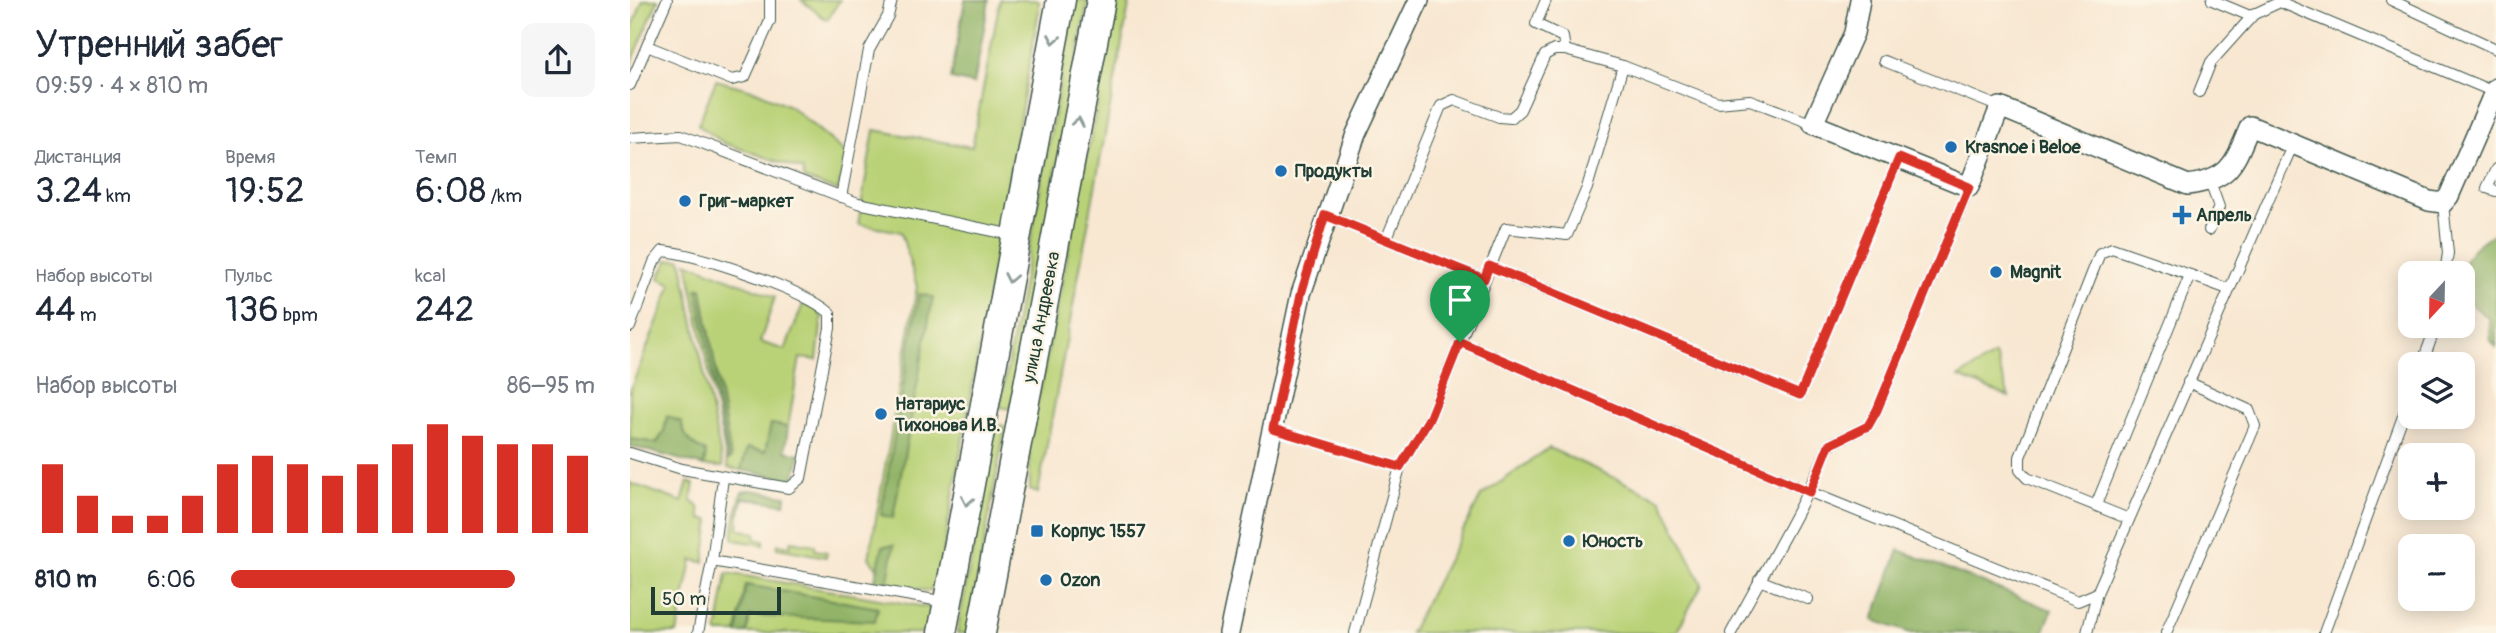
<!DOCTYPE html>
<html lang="ru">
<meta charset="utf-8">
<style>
:root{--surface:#fff;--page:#f6f6f7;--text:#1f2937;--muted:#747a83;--accent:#d93025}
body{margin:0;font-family:Pangolin,sans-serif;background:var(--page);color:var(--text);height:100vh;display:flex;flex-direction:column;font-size:26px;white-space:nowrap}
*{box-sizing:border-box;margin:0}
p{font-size:23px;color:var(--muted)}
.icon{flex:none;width:38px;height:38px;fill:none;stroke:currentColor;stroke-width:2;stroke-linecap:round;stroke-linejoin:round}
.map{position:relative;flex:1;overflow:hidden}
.side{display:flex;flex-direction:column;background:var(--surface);width:630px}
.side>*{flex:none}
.needle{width:46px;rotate:202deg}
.fabs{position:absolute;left:1768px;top:261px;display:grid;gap:14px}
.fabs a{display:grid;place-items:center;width:77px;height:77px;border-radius:14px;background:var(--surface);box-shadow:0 4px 18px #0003;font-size:35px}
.scale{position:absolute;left:21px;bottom:18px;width:130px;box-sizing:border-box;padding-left:7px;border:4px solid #1f3d34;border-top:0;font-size:19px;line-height:24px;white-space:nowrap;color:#1f3d34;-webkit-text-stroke:5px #fcf5e5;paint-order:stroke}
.pin{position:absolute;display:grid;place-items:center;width:60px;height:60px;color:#fff;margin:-72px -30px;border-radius:50% 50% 50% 0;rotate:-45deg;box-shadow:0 0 7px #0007}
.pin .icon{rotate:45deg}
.round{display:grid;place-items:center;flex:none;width:74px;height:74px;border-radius:14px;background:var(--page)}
.headline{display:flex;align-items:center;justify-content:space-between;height:119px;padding:0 35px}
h1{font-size:38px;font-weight:600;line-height:52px}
.stats{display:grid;grid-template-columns:repeat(3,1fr);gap:10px;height:119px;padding:7px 35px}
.stats div{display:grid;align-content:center}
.stats b{font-size:35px;font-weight:600}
.stats small{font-size:19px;font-weight:400}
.stats p{font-size:19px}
.chart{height:196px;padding:14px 35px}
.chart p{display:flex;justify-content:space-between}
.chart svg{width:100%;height:126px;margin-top:7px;stroke:var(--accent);stroke-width:6}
ul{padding:0 35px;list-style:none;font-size:23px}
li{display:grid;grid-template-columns:112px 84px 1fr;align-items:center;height:52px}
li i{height:18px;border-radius:9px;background:var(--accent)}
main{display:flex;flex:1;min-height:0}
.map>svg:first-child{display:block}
.green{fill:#b9d277;stroke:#6c8856;stroke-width:2;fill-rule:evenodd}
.forest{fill:#92b468;stroke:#58784e;stroke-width:2}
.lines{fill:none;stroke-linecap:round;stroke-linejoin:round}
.service-casing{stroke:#40564c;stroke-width:12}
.minor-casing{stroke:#40564c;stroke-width:22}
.secondary-casing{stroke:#40564c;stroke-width:31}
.service{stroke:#fff;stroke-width:10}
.minor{stroke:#fff;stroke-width:19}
.secondary{stroke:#fff;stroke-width:28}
.oneway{stroke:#8f9e9a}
.route-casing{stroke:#fff;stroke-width:14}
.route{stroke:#d93025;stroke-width:9}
.poi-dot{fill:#1f6fb2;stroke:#fcf5e5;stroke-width:2.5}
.labels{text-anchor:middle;stroke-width:5;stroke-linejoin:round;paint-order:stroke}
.poi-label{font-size:18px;font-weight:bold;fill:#1f3d34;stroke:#fcf5e5;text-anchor:start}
.street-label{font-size:18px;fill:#1f3d34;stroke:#fcf5e5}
</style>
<main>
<section class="side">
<div class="headline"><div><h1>Утренний забег</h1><p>09:59 · 4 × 810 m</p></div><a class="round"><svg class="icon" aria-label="share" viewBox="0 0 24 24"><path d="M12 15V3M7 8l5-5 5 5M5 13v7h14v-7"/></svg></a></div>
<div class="stats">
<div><p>Дистанция</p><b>3.24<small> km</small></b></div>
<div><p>Время</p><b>19:52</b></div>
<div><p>Темп</p><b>6:08<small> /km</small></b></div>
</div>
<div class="stats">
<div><p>Набор высоты</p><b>44<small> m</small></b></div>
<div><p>Пульс</p><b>136<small> bpm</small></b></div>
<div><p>kcal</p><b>242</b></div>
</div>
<div class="chart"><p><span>Набор высоты</span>86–95 m</p>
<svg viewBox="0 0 160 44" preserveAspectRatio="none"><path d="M5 44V20M15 44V31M25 44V38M35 44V38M45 44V31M55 44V20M65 44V17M75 44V20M85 44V24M95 44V20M105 44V13M115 44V6M125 44V10M135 44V13M145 44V13M155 44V17"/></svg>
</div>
<ul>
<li><b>810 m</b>6:06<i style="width:78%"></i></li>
</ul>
</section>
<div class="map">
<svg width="1866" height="633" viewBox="0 0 1866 633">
<rect width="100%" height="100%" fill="#fcf5e5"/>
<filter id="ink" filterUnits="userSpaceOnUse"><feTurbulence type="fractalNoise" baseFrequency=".0143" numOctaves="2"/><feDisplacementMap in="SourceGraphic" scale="14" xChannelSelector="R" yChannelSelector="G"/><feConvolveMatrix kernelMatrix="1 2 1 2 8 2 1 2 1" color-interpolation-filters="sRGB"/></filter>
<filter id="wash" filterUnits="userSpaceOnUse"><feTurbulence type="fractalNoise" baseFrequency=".00686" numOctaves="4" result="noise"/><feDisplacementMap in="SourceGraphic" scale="28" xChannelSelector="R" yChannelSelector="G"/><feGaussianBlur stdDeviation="1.57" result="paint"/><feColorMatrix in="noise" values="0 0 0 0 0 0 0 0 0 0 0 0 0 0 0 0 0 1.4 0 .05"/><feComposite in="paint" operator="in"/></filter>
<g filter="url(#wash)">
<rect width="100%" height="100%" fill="#f8e7d1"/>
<g class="green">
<polygon points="13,0 28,0 0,67 0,33"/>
<polygon points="171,0 210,0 197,20"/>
<polygon points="370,0 409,0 409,10 307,585 298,591 260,584 239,558 287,287 271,232 228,224 244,130 342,147"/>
<polygon points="445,0 458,0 381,409 370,407"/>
<polygon points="488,0 500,0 408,493 400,490 399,447"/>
<polygon points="86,80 126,91 160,106 216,153 208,191 174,179 173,170 94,143 68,125"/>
<polygon points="51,259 93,467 74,466 76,452 63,446 37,416 34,432 26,443 0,439 0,391 42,284 29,278 38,260"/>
<path d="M57 262 145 297 130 342 155 350 173 304 185 309 192 317 187 360 170 358 158 427 141 424 135 452 117 448 111 470 98 468ZM72 288 101 458 98 460 67 289Z"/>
<polygon points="1365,355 1379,397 1329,377"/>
<polygon points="372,425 375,428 338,633 327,633 366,427"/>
<polygon points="919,448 1031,499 1072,584 1046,633 780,633 851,496"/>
<polygon points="58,482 64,484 61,501 69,507 71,519 80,520 74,562 62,560 47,633 0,633 0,483 52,502"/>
<polygon points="105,515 109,516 108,529 126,533 125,539 134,541 134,545 105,540 103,537"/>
<polygon points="161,541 185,545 185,550 197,552 196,557 147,548 148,544 160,546"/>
<polygon points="97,573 302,608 297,633 117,633 119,616 248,608 116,585 107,633 87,633"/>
</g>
<g class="forest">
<polygon points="335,0 359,0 344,84 321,79"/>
<path d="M1866 232V347L1861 341 1859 319 1832 296C1832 259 1833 253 1866 232Z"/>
<polygon points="71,288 101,458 98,460 67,289"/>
<polygon points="289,294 303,297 263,518 251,515"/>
<path d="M37 416 51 422C55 438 61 445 76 452L74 466 0 446V439L27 443 34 432Z"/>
<polygon points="141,424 158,427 155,451 170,454 165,476 159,479 111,470 117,448 135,452"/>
<polygon points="121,490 156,496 155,504 113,498 110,514 106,513 112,492"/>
<polygon points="264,545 257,585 244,583 253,546"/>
<polygon points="1269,550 1422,610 1413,633 1281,633 1243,620"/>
<polygon points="116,585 248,608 245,621 120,616 117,633 107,633"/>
</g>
</g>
<g filter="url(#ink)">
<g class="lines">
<g class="service-casing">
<g id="service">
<polyline points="916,0 906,24 933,37 935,50"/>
<polyline points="1582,0 1620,16 1650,2 1864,92"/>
<polyline points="1761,0 1866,49"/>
<polyline points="17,46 102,80 115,77 140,21 140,0"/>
<polyline points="1254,61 1370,107"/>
<polyline points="993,66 957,188 937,235 876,228 830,342 1180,492 1448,601 1467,593 1663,144"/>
<polyline points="0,85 37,0"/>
<polyline points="1569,92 1581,62 1625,13"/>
<polyline points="0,138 51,135 228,203 383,235"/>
<polyline points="1866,169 1857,188 1866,191"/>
<polyline points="211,197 239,50 258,16 262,0"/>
<polyline points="1813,203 1818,253 1815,273"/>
<polyline points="695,215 854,279"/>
<polyline points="1579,230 1589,207 1580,182"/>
<polyline points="756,240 811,106 824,100 869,117 881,118 890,110 915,55 924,50 935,50 993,66 1088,103 1120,100 1183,124"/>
<polyline points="859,266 1170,395 1269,158"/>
<path d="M0 327 24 262 33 251C70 255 173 289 200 313V328L171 478 159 488 52 469 0 453"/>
<polyline points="1792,364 1806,326"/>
<polyline points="643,429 770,467"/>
<polyline points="1466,505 1560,275 1598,289"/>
<polyline points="1499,519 1397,478 1390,470 1390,457 1470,253 1482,248 1560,275"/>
<polyline points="82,561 316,602"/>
<polyline points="1129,580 1178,599"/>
<polyline points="68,633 82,561 93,478"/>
<polyline points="725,633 770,467 800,417 830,342"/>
<path d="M1101 633C1134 571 1172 510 1199 445L1238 426 1247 410 1339 187"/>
<polyline points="1457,633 1467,593"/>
<polyline points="1536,633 1625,426 1619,410 1558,382"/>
<polyline points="1694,633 1780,397"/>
</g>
</g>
<g class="minor-casing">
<g id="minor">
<path d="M1230 0 1224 33 1183 124 1339 187 1370 107 1558 185C1602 179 1604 163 1620 126L1799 201 1813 203 1819 196 1866 88"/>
<polyline points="599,633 671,294 726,134 789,0"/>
</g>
</g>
<g class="secondary-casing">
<g id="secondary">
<polyline points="312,633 431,0"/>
<polyline points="351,633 471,0"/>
</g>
</g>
<use href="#service" class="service"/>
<use href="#minor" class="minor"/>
<use href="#secondary" class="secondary"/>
</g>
<defs><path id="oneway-chevron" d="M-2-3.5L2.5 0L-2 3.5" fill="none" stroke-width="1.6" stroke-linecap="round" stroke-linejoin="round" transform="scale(1.75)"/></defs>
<g class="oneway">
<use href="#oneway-chevron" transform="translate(424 39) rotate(100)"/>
<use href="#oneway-chevron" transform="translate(448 122) rotate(-79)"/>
<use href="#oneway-chevron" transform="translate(380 278) rotate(101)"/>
<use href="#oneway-chevron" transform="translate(337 501) rotate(101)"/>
</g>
</g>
<g class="lines" filter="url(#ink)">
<g class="route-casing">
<polygon id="route" points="1269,158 1339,187 1247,410 1238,426 1199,445 1180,492 830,342 800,417 770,467 643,429 671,294 695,215 854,279 859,266 1170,395"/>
</g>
<use href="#route" class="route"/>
</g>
<g class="poi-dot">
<circle cx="1321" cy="147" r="7"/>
<circle cx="651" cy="171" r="7"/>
<circle cx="55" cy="201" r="7"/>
<path d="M1548.5 204.5h7v7h7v7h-7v7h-7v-7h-7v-7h7z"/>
<circle cx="1366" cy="272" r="7"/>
<circle cx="251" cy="414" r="7"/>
<rect x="400" y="524" width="14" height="14" rx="3.5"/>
<circle cx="939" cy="541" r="7"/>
<circle cx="416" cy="580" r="7"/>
</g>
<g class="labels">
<g class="poi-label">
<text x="1335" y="153">Krasnoe i Beloe</text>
<text x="665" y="177">Продукты</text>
<text x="69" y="207">Григ-маркет</text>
<text x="1566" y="221">Апрель</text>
<text x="1380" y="278">Magnit</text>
<text x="265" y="410">Натариус<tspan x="265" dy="21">Тихонова И.В.</tspan></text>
<text x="421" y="537">Корпус 1557</text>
<text x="953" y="547">Юность</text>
<text x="430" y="586">Ozon</text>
</g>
<g class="street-label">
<text transform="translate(411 317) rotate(-79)" y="6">улица Андреевка</text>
</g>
</g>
</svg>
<div class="fabs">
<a><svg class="needle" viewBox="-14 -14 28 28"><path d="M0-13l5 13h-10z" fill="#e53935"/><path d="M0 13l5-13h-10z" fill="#747a83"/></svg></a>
<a><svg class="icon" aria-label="layers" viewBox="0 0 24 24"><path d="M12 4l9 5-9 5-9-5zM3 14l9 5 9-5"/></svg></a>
<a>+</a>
<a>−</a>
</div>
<div class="scale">50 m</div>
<div class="pin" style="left:830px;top:342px;background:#1e9e55"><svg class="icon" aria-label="arrive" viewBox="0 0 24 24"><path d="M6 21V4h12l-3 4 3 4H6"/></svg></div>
</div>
</main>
